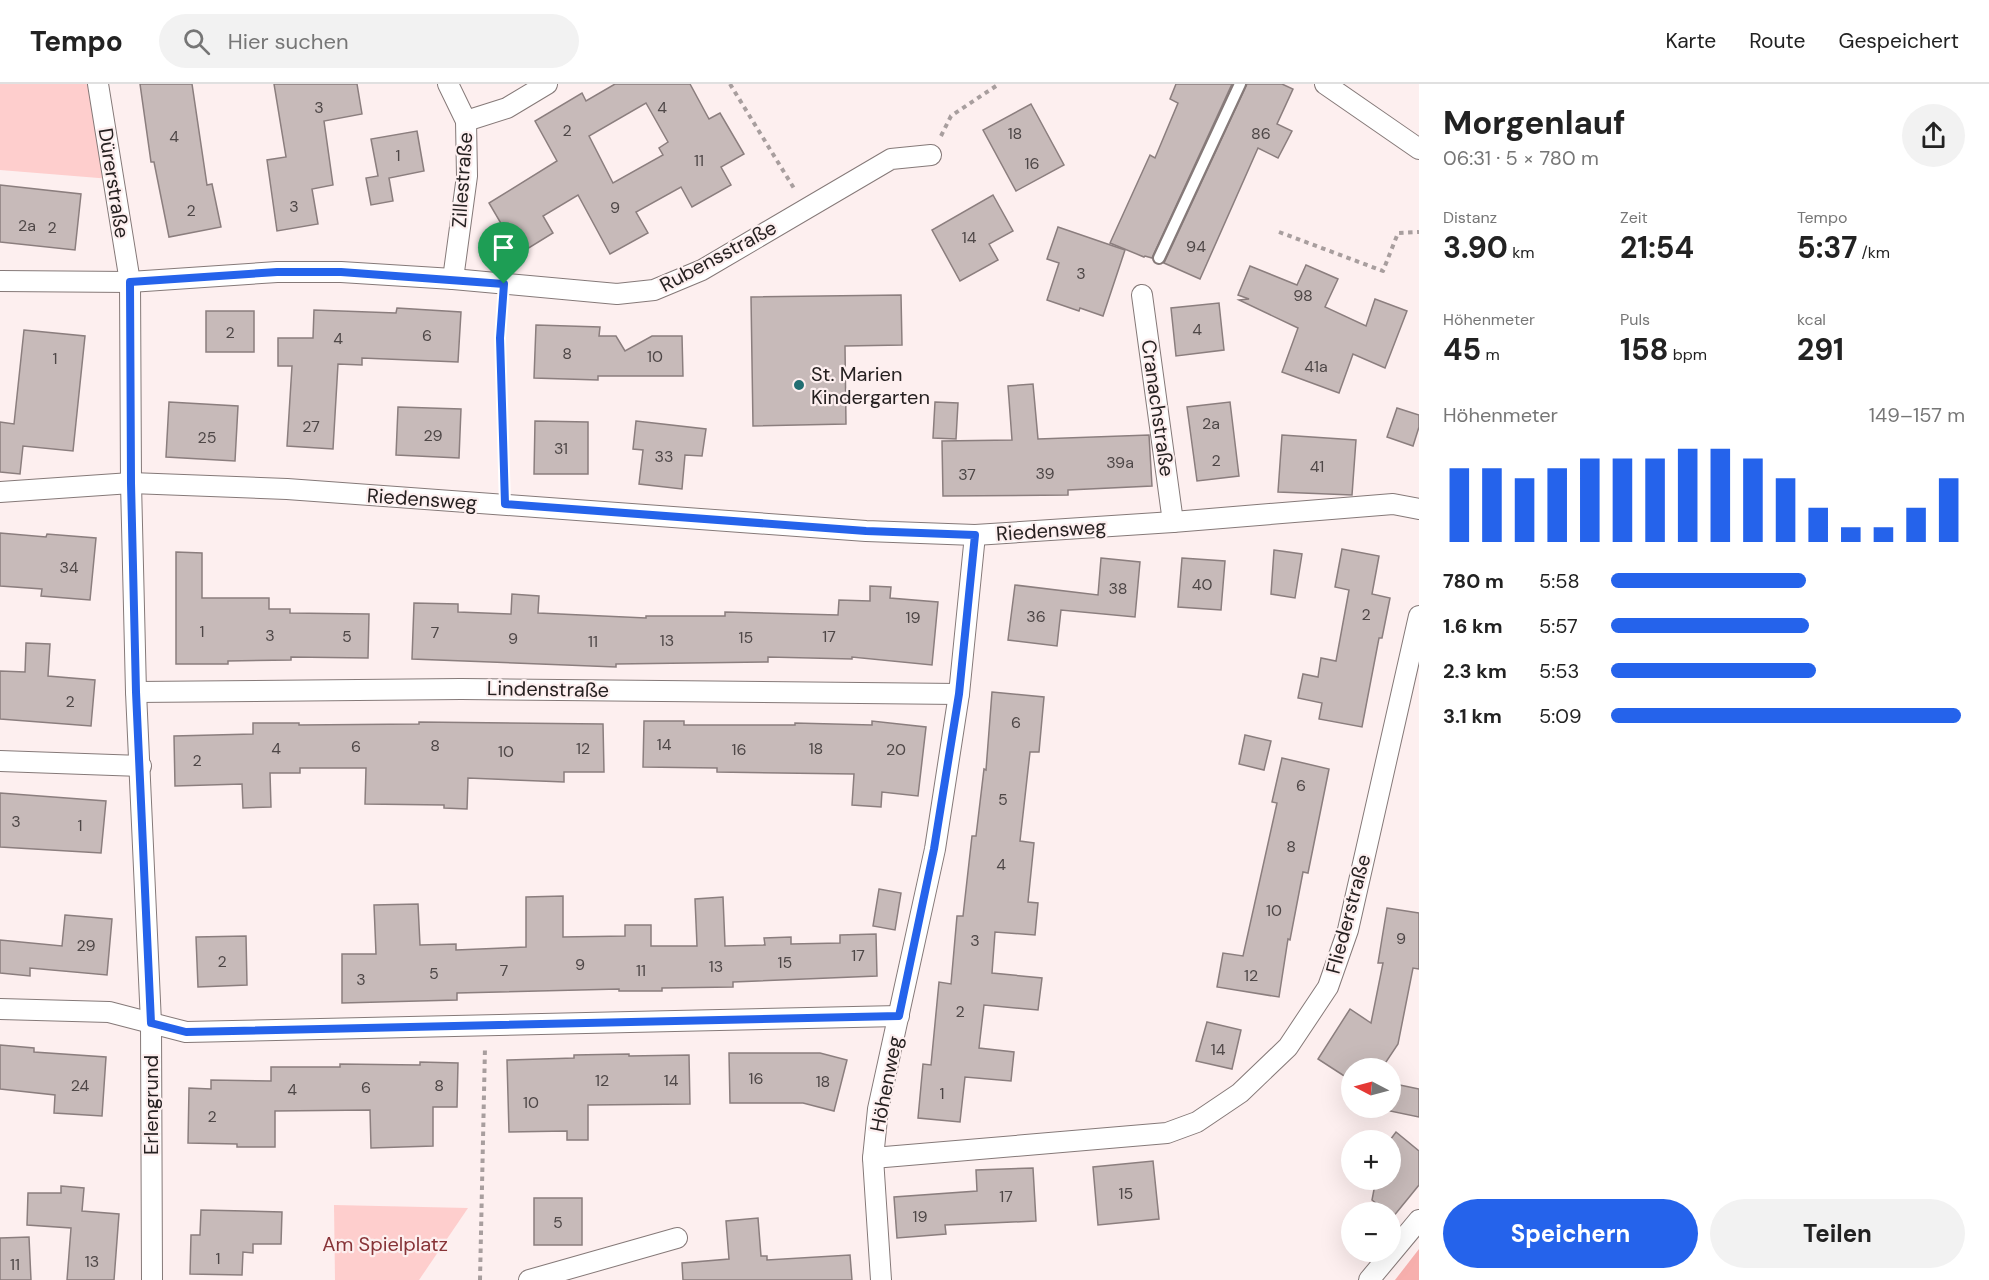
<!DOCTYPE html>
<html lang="de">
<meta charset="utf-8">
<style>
:root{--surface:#fff;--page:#f2f2f2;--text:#222;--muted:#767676;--line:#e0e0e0;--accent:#2563eb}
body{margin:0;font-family:"DM Sans",sans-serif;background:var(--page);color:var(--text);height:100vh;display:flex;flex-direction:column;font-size:22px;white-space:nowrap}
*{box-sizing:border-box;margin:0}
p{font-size:20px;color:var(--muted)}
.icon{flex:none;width:33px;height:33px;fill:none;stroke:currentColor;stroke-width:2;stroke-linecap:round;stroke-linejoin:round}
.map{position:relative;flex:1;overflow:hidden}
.panel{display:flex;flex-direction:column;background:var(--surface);width:570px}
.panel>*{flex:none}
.needle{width:39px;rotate:276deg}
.fabs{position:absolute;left:1341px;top:974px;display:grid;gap:12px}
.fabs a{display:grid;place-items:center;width:60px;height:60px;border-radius:50%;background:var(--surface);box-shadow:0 6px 24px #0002;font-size:30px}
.pin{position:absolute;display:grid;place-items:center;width:51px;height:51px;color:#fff;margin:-62px -26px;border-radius:50% 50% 50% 0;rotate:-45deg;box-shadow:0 0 6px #0007}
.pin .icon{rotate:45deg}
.round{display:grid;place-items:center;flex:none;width:63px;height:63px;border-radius:32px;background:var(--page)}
.head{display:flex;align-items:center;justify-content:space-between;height:102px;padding:0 24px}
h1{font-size:33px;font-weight:700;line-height:45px}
.metrics{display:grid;grid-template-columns:repeat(3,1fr);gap:9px;height:102px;padding:6px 24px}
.metrics div{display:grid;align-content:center}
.metrics b{font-size:30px;font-weight:700}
.metrics small{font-size:16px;font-weight:400}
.metrics p{font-size:16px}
.chart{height:168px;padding:12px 24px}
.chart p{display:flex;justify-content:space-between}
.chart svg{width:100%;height:108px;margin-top:6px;stroke:var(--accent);stroke-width:6}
.button{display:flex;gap:12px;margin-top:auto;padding:12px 24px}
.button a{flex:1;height:69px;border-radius:36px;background:var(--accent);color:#fff;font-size:24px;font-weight:700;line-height:69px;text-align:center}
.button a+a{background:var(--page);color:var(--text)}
ul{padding:0 24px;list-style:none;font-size:20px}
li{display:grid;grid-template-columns:96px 72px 1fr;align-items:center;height:45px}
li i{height:15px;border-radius:8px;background:var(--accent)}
header{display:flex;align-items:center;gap:36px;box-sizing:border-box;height:84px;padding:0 30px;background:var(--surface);border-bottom:2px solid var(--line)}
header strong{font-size:28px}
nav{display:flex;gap:33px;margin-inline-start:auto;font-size:21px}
.search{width:420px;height:54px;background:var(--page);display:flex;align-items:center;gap:15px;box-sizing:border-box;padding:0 21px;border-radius:33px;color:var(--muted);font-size:22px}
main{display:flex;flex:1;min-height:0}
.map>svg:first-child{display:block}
.green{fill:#fececd}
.forest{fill:#f7afad}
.building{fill:#c7bab9;stroke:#8b7e7e;stroke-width:1.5;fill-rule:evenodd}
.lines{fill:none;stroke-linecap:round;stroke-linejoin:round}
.lane-casing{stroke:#857978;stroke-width:14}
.street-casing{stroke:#857978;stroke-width:22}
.path{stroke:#a89e9e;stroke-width:4;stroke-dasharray:4.5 4.5;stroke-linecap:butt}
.lane{stroke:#fff;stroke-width:10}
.street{stroke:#fff;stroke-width:20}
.route-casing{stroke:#fff;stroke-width:12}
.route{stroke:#2563eb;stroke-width:8}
.poi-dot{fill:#226e72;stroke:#fdefef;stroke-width:2}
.labels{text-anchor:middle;stroke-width:4.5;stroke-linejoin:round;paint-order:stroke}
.number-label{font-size:16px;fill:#4e4747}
.street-label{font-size:20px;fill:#262121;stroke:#fdefef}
.poi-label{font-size:20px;fill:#262121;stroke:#fdefef;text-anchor:start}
.park-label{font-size:20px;fill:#873337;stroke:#fdefef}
</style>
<header>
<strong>Tempo</strong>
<div class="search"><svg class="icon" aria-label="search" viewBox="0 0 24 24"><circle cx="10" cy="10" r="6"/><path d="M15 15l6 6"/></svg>Hier suchen</div>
<nav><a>Karte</a><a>Route</a><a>Gespeichert</a></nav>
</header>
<main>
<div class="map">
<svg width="1419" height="1196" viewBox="0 0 1419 1196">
<rect width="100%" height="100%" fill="#fdefef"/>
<g class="green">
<polygon points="0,0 97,0 111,95 0,86"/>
<polygon points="334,1121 468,1124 419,1196 335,1196"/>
</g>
<polygon class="forest" points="1419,1165 1419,1196 1395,1196"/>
<g class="building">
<polygon points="140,0 192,0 207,101 212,100 221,143 169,153 154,78 151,78"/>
<polygon points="274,0 357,0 362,30 324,37 333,101 312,105 318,140 277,147 267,76 286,73"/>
<path d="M615 0H690L709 35 720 29 744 70 721 83 731 101 692 123 681 103 636 128 648 149 610 170 578 111 543 132 553 149 519 170 489 119 557 77 535 37 582 9 586 17ZM646 19 668 58 659 64 663 71 613 99 589 52Z"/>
<polygon points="1176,0 1232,0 1152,174 1145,172 1144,173 1110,159 1150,71 1155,74 1178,19 1170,15"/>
<polygon points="1247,0 1282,0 1293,5 1277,40 1292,47 1278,74 1258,64 1200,195 1164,179"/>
<polygon points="1031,20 1064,81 1016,107 983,46"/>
<polygon points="417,47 424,87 389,94 393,117 371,121 366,94 378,92 371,55"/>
<polygon points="0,101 81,110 75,166 0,158"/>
<polygon points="993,111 1013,147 989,160 998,176 960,197 932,146"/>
<polygon points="1058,143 1125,166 1103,232 1080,224 1079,227 1047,216 1059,179 1047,175"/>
<polygon points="1306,181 1338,195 1325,223 1366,242 1375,215 1407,227 1385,284 1353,270 1339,309 1282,288 1298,244 1239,216 1249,215 1238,211 1250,182 1297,201"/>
<polygon points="901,211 902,261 845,262 846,340 753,342 751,213"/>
<polygon points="1219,219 1224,266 1176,272 1171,224"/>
<polygon points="397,224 461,228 458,278 362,274 362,281 338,280 333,365 287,362 292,282 278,282 278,254 313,254 314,226 396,229"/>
<rect x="206" y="227" width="48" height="41"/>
<polygon points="536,241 600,243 599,252 616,252 625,267 652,252 682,252 683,292 598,292 598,296 534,294"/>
<polygon points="24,246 85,252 73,367 23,362 20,390 0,388 0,338 14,340"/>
<polygon points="1033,300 1038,355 1149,351 1152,402 1068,406 1068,411 943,412 942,357 1012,356 1008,302"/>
<polygon points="169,318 238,322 235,377 166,373"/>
<polygon points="935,318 958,319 956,355 933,354"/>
<polygon points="1230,318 1239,392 1197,397 1187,323"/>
<polygon points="398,323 461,325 459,374 396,371"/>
<polygon points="1397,324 1419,331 1419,343 1413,362 1387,353"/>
<polygon points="535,337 588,338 588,390 534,390"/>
<polygon points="636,337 706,345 702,372 685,371 682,405 639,400 643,366 633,365"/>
<polygon points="1282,351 1356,356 1352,411 1278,408"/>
<polygon points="0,449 46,453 47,450 96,454 90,516 41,512 42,505 0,502"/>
<polygon points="1342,465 1379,472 1372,510 1390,514 1382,554 1379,554 1362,643 1319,635 1322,619 1298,614 1303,590 1318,593 1321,574 1336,577 1349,506 1335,503"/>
<polygon points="1274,466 1302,470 1295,514 1271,510"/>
<polygon points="176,468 202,469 202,514 269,514 269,525 290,525 290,529 369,530 368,574 291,573 291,576 228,577 228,580 176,580"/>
<polygon points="1101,474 1140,478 1135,533 1061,526 1057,562 1008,556 1015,501 1098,511"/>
<polygon points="1182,474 1225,477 1221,526 1178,523"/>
<polygon points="870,502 891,503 890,514 938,518 932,581 852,573 852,575 768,573 768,578 616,580 616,583 412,575 414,519 458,520 458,528 511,530 512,510 539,512 538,529 646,534 646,532 725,532 725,528 838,531 839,516 870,517"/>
<polygon points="26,559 50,560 48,592 95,596 91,642 0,635 0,587 25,588"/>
<polygon points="992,608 1044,613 1039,668 1030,668 1020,757 1034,759 1028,818 1038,819 1035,851 995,848 992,889 1042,894 1038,926 984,921 979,964 1014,968 1011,997 965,993 960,1038 918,1034 923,980 931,981 939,898 951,900 957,832 963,832 972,752 976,752 984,685 986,686"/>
<polygon points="644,637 684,637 684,641 795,641 795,639 872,641 872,637 926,643 918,712 882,708 881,723 852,721 854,690 717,688 717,684 643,683"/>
<polygon points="419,638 603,640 604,688 564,688 564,698 468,694 467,725 444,724 444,721 365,720 366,684 300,684 300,689 270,689 271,723 243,724 242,700 175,702 174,652 253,650 253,639 299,639 299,641 419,640"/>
<polygon points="1245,651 1271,657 1264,686 1239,680"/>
<polygon points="1282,674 1329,685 1308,789 1303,788 1290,856 1288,855 1279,913 1217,903 1223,869 1243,872 1277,719 1272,718"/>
<polygon points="0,709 106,717 101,769 0,763"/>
<polygon points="879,805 901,809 895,846 873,842"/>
<polygon points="563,812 563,853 625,852 625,841 651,841 651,862 697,862 695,815 723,813 725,862 765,861 764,854 791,853 791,860 840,859 840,851 876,850 877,892 733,898 733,903 662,904 662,907 619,907 619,905 457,909 457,916 342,919 342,870 376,870 374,821 418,820 420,861 456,860 456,866 526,863 526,813"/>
<polygon points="1387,824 1419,829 1419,885 1413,884 1398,960 1382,984 1352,984 1352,997 1318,975 1350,925 1371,939 1383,879 1378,879"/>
<polygon points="65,831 112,835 107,891 30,884 30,892 0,889 0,856 62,862"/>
<polygon points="246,852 247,901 198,903 196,853"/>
<polygon points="1207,938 1241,946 1232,985 1196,977"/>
<polygon points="0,961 34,964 34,968 106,973 102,1032 54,1029 55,1011 0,1005"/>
<polygon points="729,969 820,969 847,976 834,1027 803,1019 730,1019"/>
<polygon points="629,970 629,972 689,971 690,1020 588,1021 588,1056 567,1056 567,1047 509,1048 507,976 574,974 574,971"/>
<polygon points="420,978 458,979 457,1023 433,1023 433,1062 371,1064 370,1026 275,1027 275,1063 237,1063 237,1060 188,1059 189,1004 211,1005 211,996 271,997 271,983 340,983 340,980 420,981"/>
<polygon points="1395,1000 1419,1005 1419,1033 1390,1027"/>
<polygon points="1396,1048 1419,1067 1419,1101 1393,1133 1390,1128 1387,1128 1372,1116 1376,1095 1390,1095 1390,1056"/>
<polygon points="1153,1077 1159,1135 1098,1141 1093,1083"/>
<polygon points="1033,1084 1036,1137 945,1141 946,1150 897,1154 894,1113 977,1107 976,1086"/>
<polygon points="61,1102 84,1104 82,1127 119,1130 114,1196 67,1196 71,1144 27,1141 28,1109 61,1109"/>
<rect x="534" y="1114" width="48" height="47"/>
<polygon points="201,1126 282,1128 281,1160 253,1160 253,1169 243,1168 242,1191 190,1190 191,1151 200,1151"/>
<polygon points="758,1134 761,1172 767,1172 767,1176 850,1171 852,1196 683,1196 682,1179 729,1175 726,1137"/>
<polygon points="29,1153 31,1196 0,1196 0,1154"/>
</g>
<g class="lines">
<g class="lane-casing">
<polyline id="lane" points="1159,174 1240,0"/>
</g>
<g class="street-casing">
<g id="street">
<polyline points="98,0 130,198 131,399 136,608 151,939 152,1196"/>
<polyline points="448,0 466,37 467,92 453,195"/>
<polyline points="1325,0 1419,65"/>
<polyline points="466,37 507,24 547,0"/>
<polyline points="0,197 130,198 277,188 341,188 453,195 617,210 654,206 702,186 891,75 931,71"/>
<polyline points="1142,211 1173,438"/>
<polyline points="0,408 131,399 287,405 866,447 975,451 1173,438 1393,420 1419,425"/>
<polyline points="136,608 461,605 959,610"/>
<polyline points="0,677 141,682"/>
<polyline points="0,925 109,928 186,948 899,932"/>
<polyline points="873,1074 1167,1049 1197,1038 1240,1009 1288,963 1328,903 1348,846 1419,532"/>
<polyline points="529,1196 677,1154"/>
<polyline points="881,1196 873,1074 878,1025 935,765 959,610 975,451"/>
<polyline points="1369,1196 1419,1136"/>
</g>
</g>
<g class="path">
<polyline points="730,0 795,106"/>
<polyline points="941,52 951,32 999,0"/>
<polyline points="1279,148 1383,187 1398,149 1419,148"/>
<polyline points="502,221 500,254 505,400"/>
<polyline points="480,1196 485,963"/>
</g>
<use href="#lane" class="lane"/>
<use href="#street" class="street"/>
</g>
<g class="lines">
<g class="route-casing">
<polygon id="route" points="277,188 341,188 504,200 500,254 505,420 866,447 975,451 959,610 934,765 899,932 186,948 151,939 136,608 131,399 130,198"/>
</g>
<use href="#route" class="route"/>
</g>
<circle class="poi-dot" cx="799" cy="301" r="6"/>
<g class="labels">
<g class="number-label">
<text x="319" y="29">3</text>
<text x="662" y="29">4</text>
<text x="567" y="52">2</text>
<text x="1015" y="55">18</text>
<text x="1261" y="55">86</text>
<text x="174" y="58">4</text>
<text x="398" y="77">1</text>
<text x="699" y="82">11</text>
<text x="1032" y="85">16</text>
<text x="294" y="128">3</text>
<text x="615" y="129">9</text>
<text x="191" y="132">2</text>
<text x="27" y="147">2a</text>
<text x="52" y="149">2</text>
<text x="969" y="159">14</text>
<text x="1196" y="168">94</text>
<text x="1081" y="195">3</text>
<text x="1303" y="217">98</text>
<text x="1197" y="251">4</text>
<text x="230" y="254">2</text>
<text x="427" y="257">6</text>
<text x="338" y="260">4</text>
<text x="567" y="275">8</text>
<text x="655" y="278">10</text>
<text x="55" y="280">1</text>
<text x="1316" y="288">41a</text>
<text x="1211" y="345">2a</text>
<text x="311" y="348">27</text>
<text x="433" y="357">29</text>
<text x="207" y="359">25</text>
<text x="561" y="370">31</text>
<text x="664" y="378">33</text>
<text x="1216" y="382">2</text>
<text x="1120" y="384">39a</text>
<text x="1317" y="388">41</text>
<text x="1045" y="395">39</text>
<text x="967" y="396">37</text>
<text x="69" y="489">34</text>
<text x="1202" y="506">40</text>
<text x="1118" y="510">38</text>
<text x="1366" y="536">2</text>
<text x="1036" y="538">36</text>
<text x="913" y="539">19</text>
<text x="202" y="553">1</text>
<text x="435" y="554">7</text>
<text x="270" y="557">3</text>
<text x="347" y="558">5</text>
<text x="829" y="558">17</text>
<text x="746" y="559">15</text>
<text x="513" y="560">9</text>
<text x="667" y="562">13</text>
<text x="593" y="563">11</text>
<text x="70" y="623">2</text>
<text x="1016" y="644">6</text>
<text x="664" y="666">14</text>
<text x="435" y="667">8</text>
<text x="356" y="668">6</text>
<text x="276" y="670">4</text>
<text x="583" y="670">12</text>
<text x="816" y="670">18</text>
<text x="739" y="671">16</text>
<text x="896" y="671">20</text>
<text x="506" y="673">10</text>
<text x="197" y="682">2</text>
<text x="1301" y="707">6</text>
<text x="1003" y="721">5</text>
<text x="16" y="743">3</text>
<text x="80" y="747">1</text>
<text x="1291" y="768">8</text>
<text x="1001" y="786">4</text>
<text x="1274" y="832">10</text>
<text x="1401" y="860">9</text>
<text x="975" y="862">3</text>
<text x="86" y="867">29</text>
<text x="858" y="877">17</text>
<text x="222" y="883">2</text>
<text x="785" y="884">15</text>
<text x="580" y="886">9</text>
<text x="716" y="888">13</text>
<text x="504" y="892">7</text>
<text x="641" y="892">11</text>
<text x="434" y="895">5</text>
<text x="1251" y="897">12</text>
<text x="361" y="901">3</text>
<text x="960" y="933">2</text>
<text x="1218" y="971">14</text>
<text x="756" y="1000">16</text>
<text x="602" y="1002">12</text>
<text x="671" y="1002">14</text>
<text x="823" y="1003">18</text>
<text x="80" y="1007">24</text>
<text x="439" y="1007">8</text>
<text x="366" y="1009">6</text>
<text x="292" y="1011">4</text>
<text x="942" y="1015">1</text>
<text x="531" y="1024">10</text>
<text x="212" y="1038">2</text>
<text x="1126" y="1115">15</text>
<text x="1006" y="1118">17</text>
<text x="920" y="1138">19</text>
<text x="558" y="1144">5</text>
<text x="218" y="1180">1</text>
<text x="92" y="1183">13</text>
<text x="15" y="1186">11</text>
</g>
<g class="street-label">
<text transform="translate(462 96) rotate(-86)" y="7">Zillestraße</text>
<text transform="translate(114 99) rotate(81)" y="7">Dürerstraße</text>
<text transform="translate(718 172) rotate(-28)" y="7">Rubensstraße</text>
<text transform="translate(1158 324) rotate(82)" y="7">Cranachstraße</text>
<text transform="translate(422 415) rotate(4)" y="7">Riedensweg</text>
<text transform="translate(1051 446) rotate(-4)" y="7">Riedensweg</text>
<text transform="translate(548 605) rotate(1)" y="7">Lindenstraße</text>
<text transform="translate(1348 830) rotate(-75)" y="7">Fliederstraße</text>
<text transform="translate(886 1000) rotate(-79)" y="7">Höhenweg</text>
<text transform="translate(151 1021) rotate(-90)" y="7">Erlengrund</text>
</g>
<g class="poi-label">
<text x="811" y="297">St. Marien<tspan x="811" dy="23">Kindergarten</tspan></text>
</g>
<g class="park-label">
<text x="385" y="1167">Am Spielplatz</text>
</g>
</g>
</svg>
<div class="fabs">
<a><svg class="needle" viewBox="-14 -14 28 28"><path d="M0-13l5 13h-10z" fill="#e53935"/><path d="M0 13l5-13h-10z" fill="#767676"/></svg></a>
<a>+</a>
<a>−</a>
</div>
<div class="pin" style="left:504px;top:200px;background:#1e9e55"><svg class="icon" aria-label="arrive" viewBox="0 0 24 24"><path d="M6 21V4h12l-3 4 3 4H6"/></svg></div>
</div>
<section class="panel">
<div class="head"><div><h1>Morgenlauf</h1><p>06:31 · 5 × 780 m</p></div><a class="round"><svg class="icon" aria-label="share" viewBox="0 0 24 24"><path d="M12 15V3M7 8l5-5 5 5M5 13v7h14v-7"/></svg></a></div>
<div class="metrics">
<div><p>Distanz</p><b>3.90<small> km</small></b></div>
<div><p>Zeit</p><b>21:54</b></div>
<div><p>Tempo</p><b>5:37<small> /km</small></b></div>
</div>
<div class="metrics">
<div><p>Höhenmeter</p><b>45<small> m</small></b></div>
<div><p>Puls</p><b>158<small> bpm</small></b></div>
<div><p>kcal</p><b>291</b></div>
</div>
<div class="chart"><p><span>Höhenmeter</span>149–157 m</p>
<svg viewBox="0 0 160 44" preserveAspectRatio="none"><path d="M5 44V14M15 44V14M25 44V18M35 44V14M45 44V10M55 44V10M65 44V10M75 44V6M85 44V6M95 44V10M105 44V18M115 44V30M125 44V38M135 44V38M145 44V30M155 44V18"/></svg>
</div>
<ul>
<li><b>780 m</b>5:58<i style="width:55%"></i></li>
<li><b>1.6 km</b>5:57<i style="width:56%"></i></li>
<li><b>2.3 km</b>5:53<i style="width:58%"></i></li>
<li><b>3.1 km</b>5:09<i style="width:99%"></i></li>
</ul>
<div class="button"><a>Speichern</a><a>Teilen</a></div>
</section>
</main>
